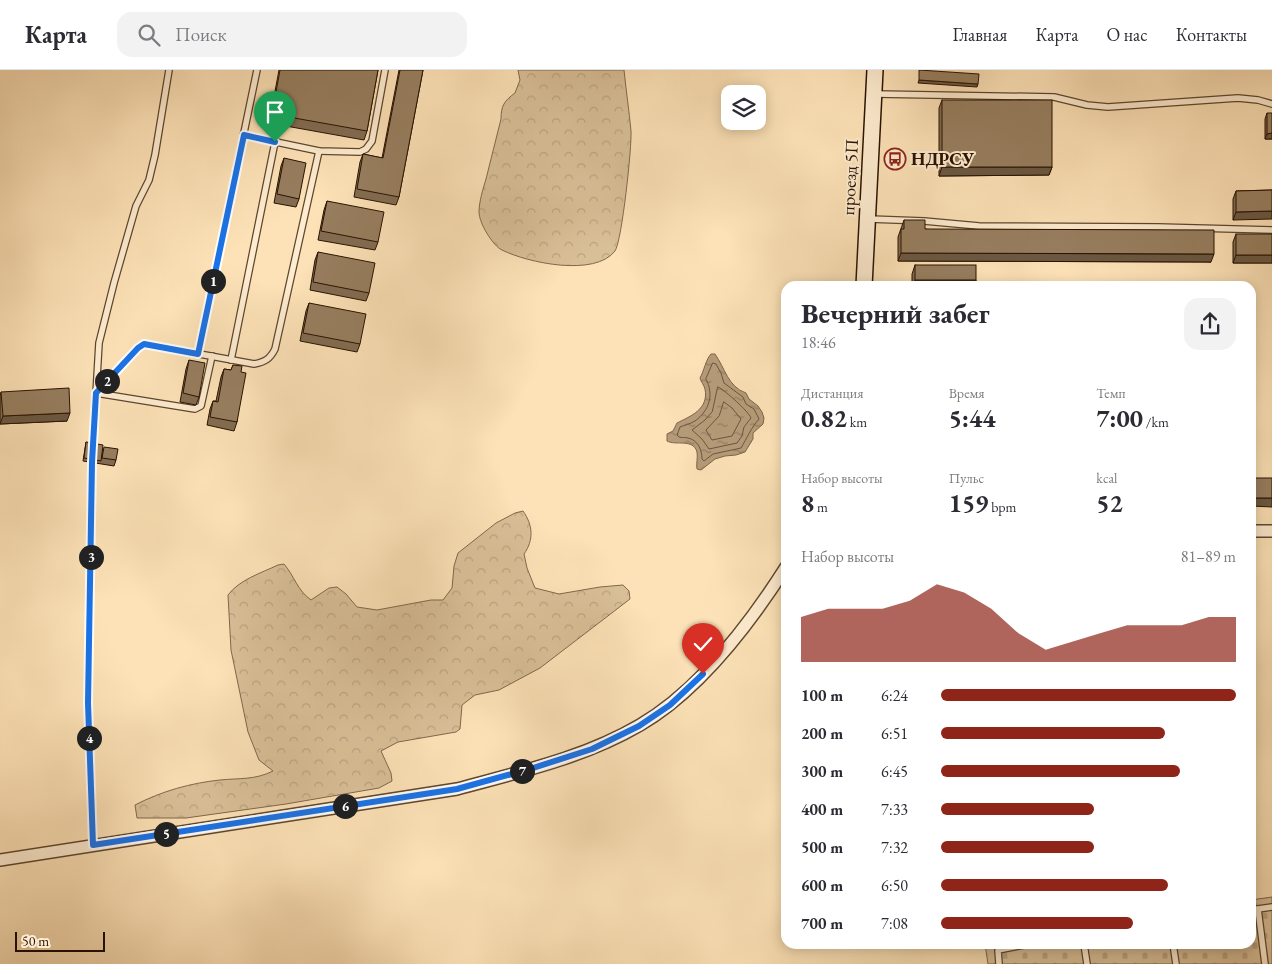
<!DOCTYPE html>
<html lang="ru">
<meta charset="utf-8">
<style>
:root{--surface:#fff;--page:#f2f2f3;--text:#2b2b33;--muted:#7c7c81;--line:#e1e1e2;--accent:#8f2418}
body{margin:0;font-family:"EB Garamond",serif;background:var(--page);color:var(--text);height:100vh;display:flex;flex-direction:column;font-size:19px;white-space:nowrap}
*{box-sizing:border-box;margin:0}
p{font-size:16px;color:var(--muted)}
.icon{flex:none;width:28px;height:28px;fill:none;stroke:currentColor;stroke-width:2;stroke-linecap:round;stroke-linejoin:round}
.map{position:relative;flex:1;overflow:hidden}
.panel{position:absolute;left:781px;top:211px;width:475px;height:668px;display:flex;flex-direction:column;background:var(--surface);border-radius:15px;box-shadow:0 2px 12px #0003}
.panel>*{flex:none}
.controls{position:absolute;left:721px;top:15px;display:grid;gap:10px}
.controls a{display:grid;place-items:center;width:45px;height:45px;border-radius:10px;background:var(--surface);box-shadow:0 2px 12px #0003;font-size:25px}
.scale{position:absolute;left:15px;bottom:12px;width:90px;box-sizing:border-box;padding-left:5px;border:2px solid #291200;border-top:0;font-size:14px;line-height:18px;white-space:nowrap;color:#291200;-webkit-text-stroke:4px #feecd0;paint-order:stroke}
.pin{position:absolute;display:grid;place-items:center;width:42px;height:42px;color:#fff;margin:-51px -21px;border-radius:50% 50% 50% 0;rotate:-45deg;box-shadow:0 0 5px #0007}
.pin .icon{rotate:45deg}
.km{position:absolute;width:25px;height:25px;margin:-12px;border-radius:50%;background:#222;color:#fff;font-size:14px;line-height:25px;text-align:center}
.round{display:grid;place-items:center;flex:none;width:52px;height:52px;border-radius:15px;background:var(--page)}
.head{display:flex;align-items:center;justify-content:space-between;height:85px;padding:0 20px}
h1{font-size:28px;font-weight:700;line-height:38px}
.figures{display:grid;grid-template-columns:repeat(3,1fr);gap:8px;height:85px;padding:5px 20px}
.figures div{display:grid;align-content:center}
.figures b{font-size:25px;font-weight:700}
.figures small{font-size:14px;font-weight:400}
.figures p{font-size:14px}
.chart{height:140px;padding:10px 20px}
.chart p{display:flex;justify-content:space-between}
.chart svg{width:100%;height:90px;margin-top:5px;fill:var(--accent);opacity:.7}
ul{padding:0 20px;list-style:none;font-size:16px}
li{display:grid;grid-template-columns:80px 60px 1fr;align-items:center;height:38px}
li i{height:12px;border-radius:6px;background:var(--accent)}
header{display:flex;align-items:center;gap:30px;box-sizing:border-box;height:70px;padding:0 25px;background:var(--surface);border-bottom:1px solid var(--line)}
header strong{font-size:24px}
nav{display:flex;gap:28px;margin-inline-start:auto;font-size:18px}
.search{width:350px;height:45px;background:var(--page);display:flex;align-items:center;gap:12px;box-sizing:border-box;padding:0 18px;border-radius:15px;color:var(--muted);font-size:19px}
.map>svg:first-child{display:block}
.forest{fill:url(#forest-crowns);stroke:#81684c}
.cemetery{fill:url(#cemetery-stones);stroke:#81684c}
.water{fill:url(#water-ripples);stroke:#7d6449}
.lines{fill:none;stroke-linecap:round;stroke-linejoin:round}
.shore{stroke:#6f563c;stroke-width:1}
.lane-casing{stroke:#5e462e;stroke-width:8}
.street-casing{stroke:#5e462e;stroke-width:14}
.secondary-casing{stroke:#291200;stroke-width:18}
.lane{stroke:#feecd0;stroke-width:5.5}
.street{stroke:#feecd0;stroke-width:11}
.secondary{stroke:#feecd0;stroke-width:15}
.wall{fill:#826c52;stroke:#291200}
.shaded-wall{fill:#6a5842;stroke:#291200}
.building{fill:#977e5f;stroke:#291200}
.route-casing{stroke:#fff;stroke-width:10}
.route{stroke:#1a73e8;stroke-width:6}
.labels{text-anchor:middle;stroke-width:4;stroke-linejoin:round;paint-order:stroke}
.poi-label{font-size:18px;font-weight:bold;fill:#291200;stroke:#feecd0;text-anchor:start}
.street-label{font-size:18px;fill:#291200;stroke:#feecd0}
</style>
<header>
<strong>Карта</strong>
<div class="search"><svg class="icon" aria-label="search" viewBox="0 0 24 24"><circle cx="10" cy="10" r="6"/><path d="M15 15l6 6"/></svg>Поиск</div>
<nav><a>Главная</a><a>Карта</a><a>О нас</a><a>Контакты</a></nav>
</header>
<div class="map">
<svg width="1272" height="894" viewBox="0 0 1272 894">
<defs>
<pattern id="forest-crowns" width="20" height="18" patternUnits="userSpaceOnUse" patternTransform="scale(1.25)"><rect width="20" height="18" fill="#d9bf98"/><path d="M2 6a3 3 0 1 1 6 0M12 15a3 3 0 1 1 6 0" fill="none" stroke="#baa381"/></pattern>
<pattern id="cemetery-stones" width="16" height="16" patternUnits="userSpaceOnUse" patternTransform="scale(1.25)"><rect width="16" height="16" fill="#d9bf98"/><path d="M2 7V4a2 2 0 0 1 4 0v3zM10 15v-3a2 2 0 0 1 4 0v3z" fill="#baa381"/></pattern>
<pattern id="water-ripples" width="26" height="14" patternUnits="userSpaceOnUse" patternTransform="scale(1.25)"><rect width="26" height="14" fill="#b59b79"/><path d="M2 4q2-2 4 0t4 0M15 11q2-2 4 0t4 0" fill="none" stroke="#937d61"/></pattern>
</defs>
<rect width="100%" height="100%" fill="#fde2b7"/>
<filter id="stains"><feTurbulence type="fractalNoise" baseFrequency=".004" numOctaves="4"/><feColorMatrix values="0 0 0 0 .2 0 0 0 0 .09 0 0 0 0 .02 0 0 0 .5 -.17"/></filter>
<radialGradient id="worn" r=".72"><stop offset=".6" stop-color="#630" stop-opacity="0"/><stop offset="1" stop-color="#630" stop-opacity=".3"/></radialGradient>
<g class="forest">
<path d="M518 0H624C626 20 629 40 631 61 632 76 622 171 615 181 595 207 528 193 502 180 493 176 479 153 479 142 479 132 483 119 486 109 491 89 496 69 501 49 501 36 504 31 515 23L520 10Z"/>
<path d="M523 441C533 455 534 470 524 484L527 498 535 518 559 524 600 517 623 515 629 521 630 529 540 598 499 620 475 625 462 635 460 659 456 662 398 672 381 681 391 703 392 711 379 718 286 734 186 748H137L135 735C162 721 191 713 220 710 240 708 255 710 273 701L259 690 248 662 231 580 228 525C239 510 261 503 278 495L284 494C295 507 297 520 311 530L329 518 337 517 346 524 357 537 377 540 431 530H443L452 518 454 496 458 483 496 453 515 443Z"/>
</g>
<polygon class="cemetery" points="1272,827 1272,894 988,894 985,874 1251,874 1251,830"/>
<path class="water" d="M711 284H715C725 298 728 317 746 323L749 329 758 336 762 342 764 348 763 354 753 363V369L745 382 736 385 725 386 715 389 701 400 697 399C696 394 698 387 697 382 693 368 676 376 667 371V364L673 361 677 353C691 346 709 339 705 319 704 315 701 312 700 308 704 301 706 289 711 284Z"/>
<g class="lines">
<g class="shore">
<path d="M713 293 716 294 721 303 724 313 743 327 746 334 754 339 759 349C751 358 747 368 741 378L713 384 704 391 702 389C702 380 698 370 688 368 685 367 682 368 679 367L677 365 680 357C685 355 690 354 695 351 710 340 714 324 706 309Z"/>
<path d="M718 317C725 320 749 342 751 348L744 357 742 366 737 373 709 379 702 369 692 360 705 350 712 342Z"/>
<polygon points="724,332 732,338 741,349 732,366 712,370 706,360 719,346"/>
</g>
<g class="lane-casing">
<g id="lane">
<polyline points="876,24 1054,27 1087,35 1108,37 1238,28 1258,30 1272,34"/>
<polyline points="243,65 319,81 360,82 366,79 372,71 385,0"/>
<polyline points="869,149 924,151 979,156 1158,157 1272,160"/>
<polyline points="198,284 257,0"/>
<polyline points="231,290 275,72"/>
<path d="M96 323 138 278 145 274 254 294C265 292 270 289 275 279L319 81"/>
<polyline points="96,323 195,339 201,336 212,286"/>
<polyline points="93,775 88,633 92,392 99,273 114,213 136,136 149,110 155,85 169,0"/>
<polyline points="1258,839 1265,894"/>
<polyline points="1251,840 1272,837"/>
<polyline points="1084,874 1087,894"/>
<polyline points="1173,874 1176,894"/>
<polyline points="999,894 998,880 1029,874"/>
</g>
</g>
<g class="street-casing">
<g id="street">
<polyline points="1251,461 1272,461"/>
<path d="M0 790 457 719C519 702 584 688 640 655 700 620 749 555 786 497"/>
</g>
</g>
<g class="secondary-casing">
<polyline id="secondary" points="864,216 875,0"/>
</g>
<use href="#lane" class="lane"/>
<use href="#street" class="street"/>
<use href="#secondary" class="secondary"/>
</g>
<g class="wall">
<polygon points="279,0 378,0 367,61 364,70 269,53"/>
<polygon points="399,0 423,0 399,127 396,135 354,127 360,92 363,84 382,88"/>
<polygon points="942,30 1052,97 1049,105 939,106 939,38"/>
<polygon points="1267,43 1272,69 1265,69 1265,49"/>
<polygon points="284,88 299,129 296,137 274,133 281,96"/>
<polygon points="1272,120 1233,150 1233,129 1236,121"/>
<polygon points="327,131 378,172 375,180 318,170 324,140"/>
<polygon points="904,150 925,159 1211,192 898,191 898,167"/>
<polygon points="1236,164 1272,193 1233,193 1233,172"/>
<polygon points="318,182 369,223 366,231 310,220 315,190"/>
<polygon points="915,195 976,210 974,216 912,216 912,204"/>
<polygon points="309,233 360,274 357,282 300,271 306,241"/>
<polygon points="189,290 199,327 196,335 180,332 186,299"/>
<polygon points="233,295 241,302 237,352 234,361 207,355 210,339 213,331 216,331 221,307 224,299 231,300"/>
<polygon points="1,322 67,351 0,354 0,326"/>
<polygon points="86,372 103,379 116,390 114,396 83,391"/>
</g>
<g class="shaded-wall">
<polygon points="919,10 978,14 977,17 918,13"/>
<polygon points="1272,63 1272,69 1265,69 1267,64"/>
<polygon points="942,97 1052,97 1049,105 939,106"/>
<polygon points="1272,141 1272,149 1233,150 1236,142"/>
<polygon points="901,183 1214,184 1211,192 898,191"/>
<polygon points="1236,185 1272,185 1272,193 1233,193"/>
<polygon points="915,210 976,210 974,216 913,216"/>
<polygon points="70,343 67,351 0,354 3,346"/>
<polygon points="1251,428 1272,428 1272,437 1251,436"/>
</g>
<g class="building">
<polygon points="280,0 378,0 367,61 272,44"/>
<polygon points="400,0 423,0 399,127 357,119 363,84 383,88"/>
<polygon points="919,0 979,4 978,14 919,10"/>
<rect x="942" y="30" width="110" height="67"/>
<polygon points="1267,43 1272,43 1272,63 1267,64"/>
<polygon points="284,88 306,93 299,129 277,124"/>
<polygon points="1272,120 1272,141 1236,142 1236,121"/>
<polygon points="327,131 384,142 378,172 321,161"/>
<polygon points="904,150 925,150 925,159 1214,160 1214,184 901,183 901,159 904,159"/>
<rect x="1236" y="164" width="36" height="21"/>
<polygon points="318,182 375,193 369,223 313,212"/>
<rect x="915" y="195" width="61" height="15"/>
<polygon points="309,233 366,244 360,274 303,263"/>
<polygon points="189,290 205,293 199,327 183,323"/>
<polygon points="233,295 242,296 241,302 246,303 237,352 210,347 213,331 218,332 224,299 231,300"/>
<polygon points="69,318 70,343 3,346 1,322"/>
<polygon points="86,372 103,375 101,391 84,388"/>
<polygon points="104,377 118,379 116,390 102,388"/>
<rect x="1251" y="408" width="21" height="20"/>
</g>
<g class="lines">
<g class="route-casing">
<polyline id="route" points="275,72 244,65 198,284 144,274 138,278 96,323 92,392 88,633 93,775 457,719 530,699 592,679 639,656 670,635 703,604"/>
</g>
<use href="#route" class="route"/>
</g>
<defs>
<g id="bus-ring" transform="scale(1.125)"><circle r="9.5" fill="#feecd0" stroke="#8f2418" stroke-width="1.5"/><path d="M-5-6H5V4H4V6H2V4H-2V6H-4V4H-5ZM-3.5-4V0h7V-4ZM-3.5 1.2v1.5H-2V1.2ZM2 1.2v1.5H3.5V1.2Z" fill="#8f2418"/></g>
</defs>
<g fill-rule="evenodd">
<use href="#bus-ring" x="895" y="89"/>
</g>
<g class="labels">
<g class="poi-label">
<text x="911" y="95">НДРСУ</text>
</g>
<g class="street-label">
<text transform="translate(850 107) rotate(-87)" y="6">проезд 5П</text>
</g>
</g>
<rect width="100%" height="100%" filter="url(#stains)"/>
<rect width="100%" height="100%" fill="url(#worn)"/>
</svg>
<div class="controls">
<a><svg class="icon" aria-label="layers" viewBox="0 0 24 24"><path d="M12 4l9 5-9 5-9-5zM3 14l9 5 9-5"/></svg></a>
</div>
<div class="scale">50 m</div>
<div class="pin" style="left:275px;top:72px;background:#1e9e55"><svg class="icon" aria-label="arrive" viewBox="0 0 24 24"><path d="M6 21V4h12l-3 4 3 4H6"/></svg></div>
<div class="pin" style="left:703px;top:604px;background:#d93025"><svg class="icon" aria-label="check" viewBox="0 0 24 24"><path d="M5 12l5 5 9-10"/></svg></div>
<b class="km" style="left:213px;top:211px">1</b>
<b class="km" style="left:107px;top:311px">2</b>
<b class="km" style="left:91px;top:487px">3</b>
<b class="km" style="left:89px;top:668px">4</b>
<b class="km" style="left:166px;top:764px">5</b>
<b class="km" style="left:345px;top:736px">6</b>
<b class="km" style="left:522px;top:701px">7</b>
<section class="panel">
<div class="head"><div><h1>Вечерний забег</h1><p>18:46</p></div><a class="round"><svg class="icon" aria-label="share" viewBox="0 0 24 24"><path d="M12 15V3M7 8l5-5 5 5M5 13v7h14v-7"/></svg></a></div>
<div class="figures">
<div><p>Дистанция</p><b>0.82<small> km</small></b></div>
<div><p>Время</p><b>5:44</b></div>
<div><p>Темп</p><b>7:00<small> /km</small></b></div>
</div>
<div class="figures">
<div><p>Набор высоты</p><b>8<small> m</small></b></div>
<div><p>Пульс</p><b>159<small> bpm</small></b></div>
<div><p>kcal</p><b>52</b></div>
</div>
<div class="chart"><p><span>Набор высоты</span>81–89 m</p>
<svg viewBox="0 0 160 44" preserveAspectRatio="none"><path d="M0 44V22L10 18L20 18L30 18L40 14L50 6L60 10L70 18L80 30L90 38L100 34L110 30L120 26L130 26L140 26L150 22L160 22V44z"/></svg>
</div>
<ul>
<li><b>100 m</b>6:24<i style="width:100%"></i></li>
<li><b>200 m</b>6:51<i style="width:76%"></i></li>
<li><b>300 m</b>6:45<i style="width:81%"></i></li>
<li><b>400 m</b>7:33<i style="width:52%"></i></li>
<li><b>500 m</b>7:32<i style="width:52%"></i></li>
<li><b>600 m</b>6:50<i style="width:77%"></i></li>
<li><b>700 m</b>7:08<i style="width:65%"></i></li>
</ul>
</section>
</div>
